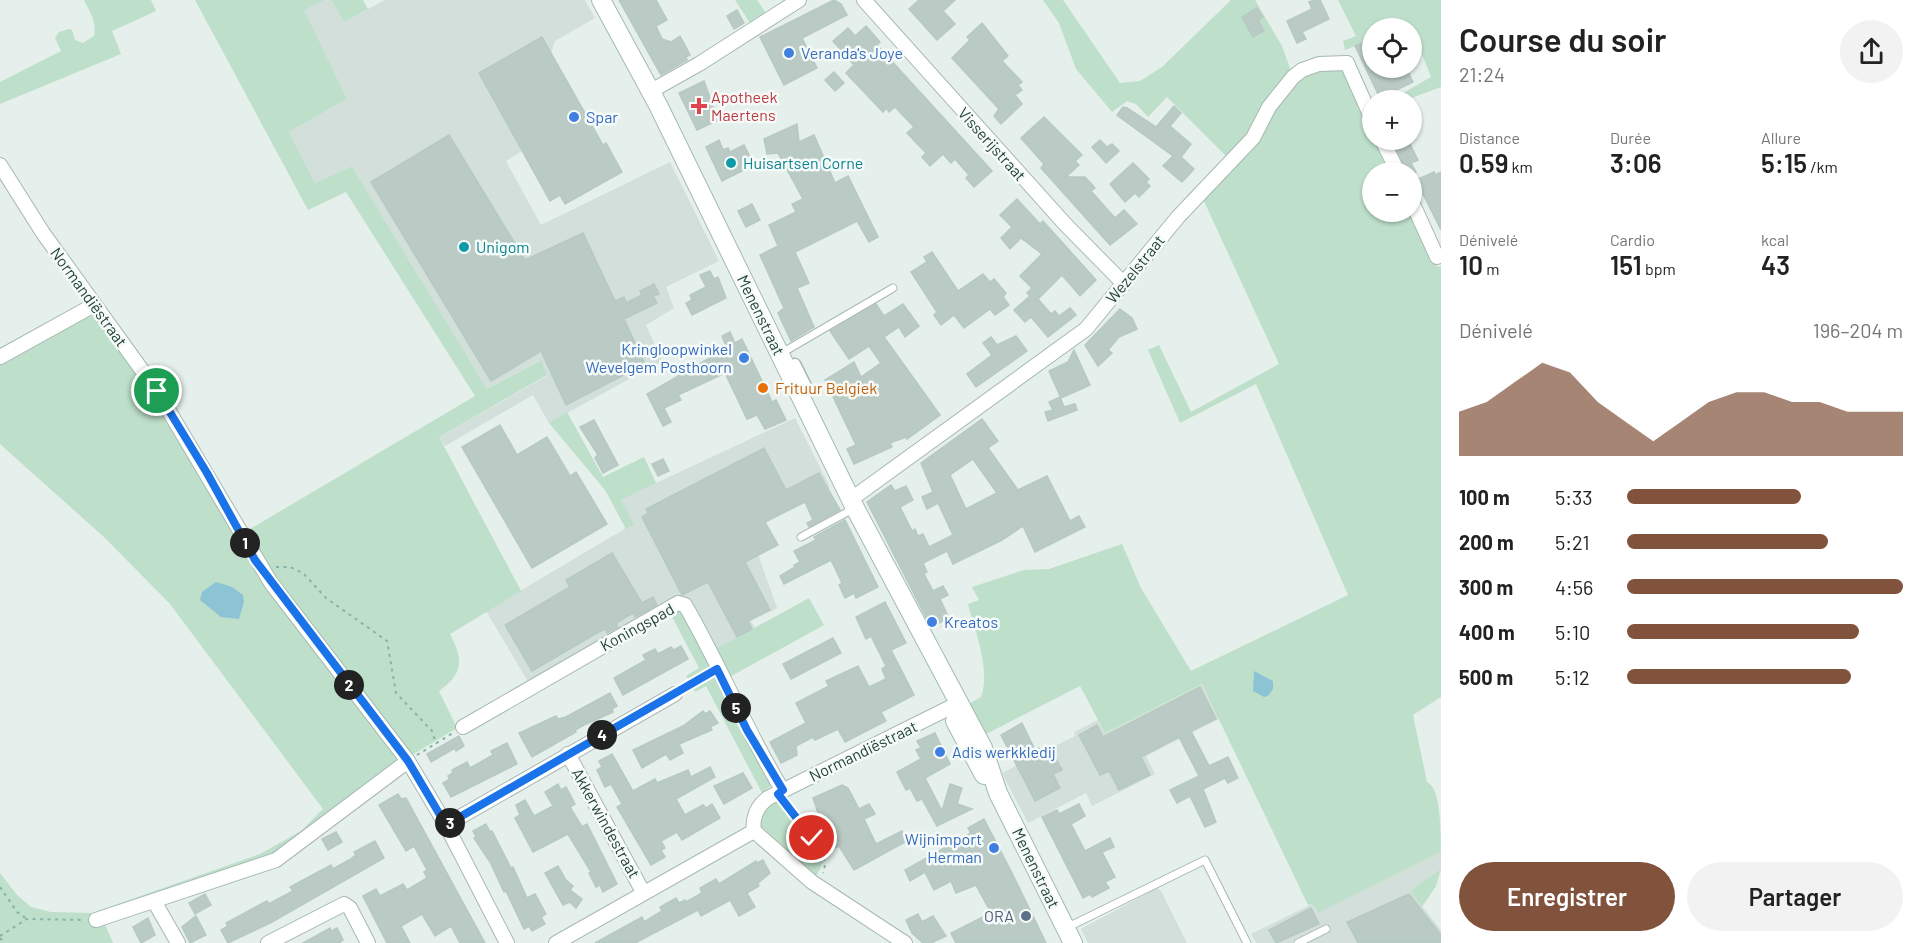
<!DOCTYPE html>
<html lang="fr">
<meta charset="utf-8">
<style>
:root{--surface:#fff;--page:#f2f2f2;--text:#222;--muted:#767676;--accent:#81523c}
body{margin:0;font-family:Barlow,sans-serif;background:var(--page);color:var(--text);height:100vh;display:flex;flex-direction:column;font-size:22px;white-space:nowrap}
*{box-sizing:border-box;margin:0}
p{font-size:20px;color:var(--muted)}
.icon{flex:none;width:33px;height:33px;fill:none;stroke:currentColor;stroke-width:2;stroke-linecap:round;stroke-linejoin:round}
.map{position:relative;flex:1;overflow:hidden}
.sheet{display:flex;flex-direction:column;background:var(--surface);width:480px}
.sheet>*{flex:none}
.tools{position:absolute;left:1362px;top:18px;display:grid;gap:12px}
.tools a{display:grid;place-items:center;width:60px;height:60px;border-radius:50%;background:var(--surface);box-shadow:0 2px 4px #0004;font-size:30px}
.pin{position:absolute;display:grid;place-items:center;width:51px;height:51px;color:#fff;margin:-26px;border:3px solid #fff;border-radius:50%;box-shadow:0 2px 6px #0007}
.km{position:absolute;width:30px;height:30px;margin:-15px;border-radius:50%;background:#222;color:#fff;font-size:16px;line-height:30px;text-align:center}
.round{display:grid;place-items:center;flex:none;width:63px;height:63px;border-radius:32px;background:var(--page)}
.head{display:flex;align-items:center;justify-content:space-between;height:102px;padding:0 18px}
h1{font-size:33px;font-weight:600;line-height:45px}
.figures{display:grid;grid-template-columns:repeat(3,1fr);gap:9px;height:102px;padding:6px 18px}
.figures div{display:grid;align-content:center}
.figures b{font-size:26px;font-weight:600}
.figures small{font-size:16px;font-weight:400}
.figures p{font-size:16px}
.chart{height:168px;padding:12px 18px}
.chart p{display:flex;justify-content:space-between}
.chart svg{width:100%;height:108px;margin-top:6px;fill:var(--accent);opacity:.7}
.primary-button{display:flex;gap:12px;margin-top:auto;padding:12px 18px}
.primary-button a{flex:1;height:69px;border-radius:36px;background:var(--accent);color:#fff;font-size:24px;font-weight:600;line-height:69px;text-align:center}
.primary-button a+a{background:var(--page);color:var(--text)}
ul{padding:0 18px;list-style:none;font-size:20px}
li{display:grid;grid-template-columns:96px 72px 1fr;align-items:center;height:45px}
li i{height:15px;border-radius:8px;background:var(--accent)}
main{display:flex;flex:1;min-height:0}
.map>svg:first-child{display:block}
.built{fill:#d3dfda}
.green{fill:#bee0ca}
.water{fill:#8cc4d5}
.building{fill:#bacac4;stroke:#b7c9c3;stroke-width:1.5;fill-rule:evenodd}
.lines{fill:none;stroke-linecap:round;stroke-linejoin:round}
.service-casing{stroke:#a7b8b3;stroke-width:9}
.pedestrian-casing{stroke:#a7b8b3;stroke-width:13}
.minor-casing{stroke:#a7b8b3;stroke-width:16}
.secondary-casing{stroke:#a3bbb4;stroke-width:20}
.path{stroke:#85b3a8;stroke-width:2;stroke-dasharray:3 4.5;stroke-linecap:butt}
.service{stroke:#fff;stroke-width:7}
.pedestrian{stroke:#fff;stroke-width:10}
.minor{stroke:#fff;stroke-width:14}
.secondary{stroke:#fff;stroke-width:18}
.route-casing{stroke:#fff;stroke-width:12}
.route{stroke:#1a73e8;stroke-width:8}
.shop-dot{fill:#3f7fe0;stroke:#f6fbf9;stroke-width:2}
.health-dot{fill:#e0444e;stroke:#f6fbf9;stroke-width:2}
.culture-dot{fill:#0f9aa8;stroke:#f6fbf9;stroke-width:2}
.food-dot{fill:#e8710a;stroke:#f6fbf9;stroke-width:2}
.service-dot{fill:#5c6f8a;stroke:#f6fbf9;stroke-width:2}
.labels{text-anchor:middle;stroke-width:5;stroke-linejoin:round;paint-order:stroke}
.shop-label{font-size:16px;fill:#366cbe;stroke:#f6fbf9;text-anchor:start}
.health-label{font-size:16px;fill:#be3a42;stroke:#f6fbf9;text-anchor:start}
.street-label{font-size:16px;fill:#23423c;stroke:#f6fbf9}
.culture-label{font-size:16px;fill:#0d838f;stroke:#f6fbf9;text-anchor:start}
.food-label{font-size:16px;fill:#c56008;stroke:#f6fbf9;text-anchor:start}
.service-label{font-size:16px;fill:#4e5e75;stroke:#f6fbf9;text-anchor:end}
</style>
<main>
<div class="map">
<svg width="1441" height="943" viewBox="0 0 1441 943">
<rect width="100%" height="100%" fill="#e5efeb"/>
<g class="built">
<polygon points="323,0 331,0 344,22 385,0 585,0 595,18 555,41 551,53 501,60 479,73 522,151 506,161 541,225 670,162 719,261 666,287 674,308 646,325 662,361 549,423 533,395 445,446 439,437 547,376 540,360 487,389 352,166 315,183 289,132 347,99 303,10"/>
<polygon points="795,418 830,487 744,531 759,557 777,608 751,621 755,628 712,651 682,597 530,685 486,611 633,524 620,500"/>
<polygon points="1202,684 1219,719 1146,756 1155,774 1092,806 1086,793 1028,823 1002,773 1075,736 1074,732 1098,720 1105,733"/>
<polygon points="1441,852 1441,869 1410,891 1441,930 1441,943 1256,943 1251,934 1312,904 1317,913"/>
<polygon points="1157,888 1161,891 1187,943 1088,943 1081,929"/>
</g>
<g class="green">
<path d="M84 0H151L156 11 112 31 121 54 0 104V82L61 51 55 38 59 32 69 29 72 30 75 40 83 43 94 36C97 21 90 13 84 0Z"/>
<path d="M195 0H324L304 10 347 99 289 132 315 183 352 166 487 389 541 360 547 375 439 437 521 591 450 634C464 660 463 674 439 691L457 728 412 755 269 573 245 532 475 396 346 192 308 210Z"/>
<polygon points="331,0 363,0 368,9 344,22"/>
<polygon points="735,0 757,0 766,13 750,23"/>
<polygon points="1043,0 1063,0 1120,83 1140,81 1162,67 1231,0 1255,0 1282,46 1291,71 1255,127 1227,157 1167,97 1148,117 1136,104 1127,101 1112,112 1076,69 1059,23"/>
<polygon points="1338,0 1441,0 1441,87 1406,100 1403,93 1431,77 1420,49 1412,45 1412,28 1372,28 1372,39 1345,50 1343,41 1356,36"/>
<path d="M1342 66 1372 129V140H1377L1393 172H1372V212H1411L1437 267 1441 266V697L1413 715 1427 782C1441 787 1441 834 1441 852L1318 913 1312 904 1308 905 1202 684 1105 733 1080 686 984 735 967 705 981 697C991 670 975 631 968 604L979 600 972 587 1024 570 1049 569 1122 544 1141 588 1191 671 1348 595 1256 384 1180 423 1148 350 1159 345 1191 412 1279 364 1203 199 1296 80 1313 72Z"/>
<polygon points="85,316 92,316 100,321 180,436 259,578 394,752 397,760 281,852 105,924 113,943 0,943 0,873 17,895 31,907 51,912 92,913 260,854 301,831 323,809 170,604 105,538 0,444 0,363"/>
<polygon points="567,412 603,477 644,457 656,483 621,500 634,524 626,529 605,490 549,423"/>
<polygon points="809,598 824,625 726,679 712,651"/>
<polygon points="681,608 713,668 690,681 686,676 699,668 669,611"/>
<polygon points="715,674 773,784 762,793 706,686 695,692 692,686"/>
<polygon points="780,800 819,849 823,862 816,877 758,829 766,807"/>
<polygon points="1441,869 1436,886 1422,907 1410,891"/>
</g>
<g class="water">
<polygon points="216,582 232,587 243,595 244,602 239,619 221,617 200,600 202,592"/>
<polygon points="1254,671 1273,681 1273,689 1268,696 1264,697 1253,691"/>
</g>
<g class="building">
<polygon points="619,0 656,0 667,20 656,26 662,39 671,42 680,36 690,55 686,57 687,60 661,75"/>
<polygon points="834,0 841,4 847,15 802,38 817,68 784,85 760,37"/>
<polygon points="919,0 955,0 943,11 955,24 937,40 909,9"/>
<polygon points="1315,0 1320,0 1329,19 1302,32 1306,39 1297,43 1287,21 1312,9 1309,2"/>
<polygon points="1257,8 1263,17 1258,20 1264,31 1253,37 1242,17"/>
<polygon points="737,10 744,23 734,29 727,16"/>
<polygon points="982,23 1008,56 1002,61 1022,82 1018,85 1022,90 1015,95 1022,104 1001,124 994,116 999,109 952,58 970,40 967,37"/>
<polygon points="866,26 880,42 877,45 992,171 974,187 966,178 969,175 955,159 951,163 943,154 930,166 922,157 926,153 907,133 914,127 895,107 889,112 886,108 883,112 846,73 854,65 833,41 848,28 855,36"/>
<polygon points="542,37 603,145 606,143 622,172 565,204 560,195 550,201 479,73"/>
<polygon points="1368,41 1372,51 1372,68 1406,68 1413,82 1380,98 1355,46"/>
<polygon points="834,72 844,83 835,91 825,80"/>
<polygon points="704,81 718,120 697,130 679,93"/>
<polygon points="1174,106 1181,113 1170,126 1191,144 1181,157 1194,169 1182,182 1163,166 1173,156 1117,115 1123,107 1127,108 1156,127"/>
<polygon points="1044,117 1082,155 1075,161 1079,165 1066,177 1085,177 1095,188 1091,191 1115,218 1124,210 1137,224 1110,245 1041,168 1044,164 1021,138"/>
<polygon points="797,124 799,142 814,135 835,183 848,176 878,237 869,242 857,221 795,252 809,283 797,288 814,327 791,341 778,313 784,308 760,255 778,246 769,225 796,212 792,204 803,199 778,153 767,154 764,139"/>
<polygon points="449,135 525,260 583,233 615,301 624,297 626,303 642,295 640,291 654,284 659,294 653,296 657,303 624,319 645,364 566,405 541,351 491,381 371,182"/>
<polygon points="719,140 723,150 728,148 730,152 744,145 752,161 744,165 746,169 722,181 706,147"/>
<polygon points="1100,140 1107,147 1112,144 1119,151 1106,163 1092,147"/>
<polygon points="1392,140 1408,140 1418,160 1411,163 1416,172 1407,172"/>
<polygon points="1133,163 1149,179 1146,182 1150,186 1139,197 1135,193 1125,202 1110,184"/>
<polygon points="1434,172 1435,175 1441,172 1441,230 1416,180"/>
<polygon points="1017,199 1040,224 1043,221 1096,280 1080,296 1062,275 1038,299 1051,314 1055,311 1059,316 1070,308 1076,315 1048,337 1031,317 1025,322 1014,310 1030,296 1027,293 1032,288 1020,276 1042,254 1021,238 1010,249 1001,238 1012,227 1000,215"/>
<polygon points="752,204 760,220 746,227 738,211"/>
<polygon points="932,252 958,291 983,274 990,282 994,279 1006,293 1003,297 1009,305 995,315 990,309 964,328 954,315 941,325 934,315 937,312 911,272 927,262 924,257"/>
<polygon points="710,271 714,279 718,277 726,298 692,315 686,303 692,300 690,295 706,287 700,275"/>
<polygon points="876,304 884,316 903,304 919,326 905,337 899,327 884,337 940,415 907,439 906,437 890,443 892,447 854,464 847,449 856,445 825,380 854,362 861,377 881,363 869,346 849,359 830,331"/>
<polygon points="1120,309 1132,318 1137,329 1119,337 1108,350 1112,353 1098,366 1085,345"/>
<polygon points="730,332 735,343 742,339 772,402 776,400 786,420 765,429 757,415 747,419 725,373 678,395 681,400 664,408 671,422 663,426 647,394 727,348 722,336"/>
<polygon points="1016,336 1027,351 976,387 967,374 992,355 983,343 991,337 997,345"/>
<polygon points="1074,350 1090,385 1061,398 1049,371 1068,362"/>
<polygon points="1060,397 1064,407 1075,404 1077,410 1048,421 1045,412 1053,410 1049,402"/>
<path d="M982 419 998 441 988 448 1018 490 1047 476 1070 521 1079 516 1085 527 1035 552 1023 526 1002 540 953 564 947 551 923 563 927 572 924 574 933 591 943 586 948 595 940 599 949 618 931 627 867 502 891 485 895 491 906 486 913 500 900 507 912 531 915 529 918 536 923 534 929 547 953 535 938 503 927 509 922 497 933 492 921 463ZM973 459 997 493 966 509 950 475Z"/>
<polygon points="594,420 618,465 603,473 595,458 598,455 580,427"/>
<polygon points="500,425 517,455 547,437 570,476 576,472 607,524 532,568 462,447"/>
<polygon points="764,448 786,490 819,473 840,510 809,527 807,523 813,520 805,502 765,522 778,545 745,562 770,610 748,621 752,629 737,637 708,582 682,595 642,517 648,513 646,509"/>
<polygon points="663,459 669,471 658,476 652,464"/>
<polygon points="845,520 878,587 856,598 854,593 845,598 839,585 842,583 831,560 784,584 780,576 795,567 794,565 800,562 794,551 816,540 814,537"/>
<polygon points="612,553 642,603 653,597 657,605 635,617 633,613 616,623 618,627 607,633 605,629 597,633 532,671 505,625 570,587 566,580"/>
<polygon points="885,602 906,643 891,650 914,695 881,712 886,721 845,742 838,729 815,740 813,737 796,746 797,755 781,763 770,742 806,723 796,703 829,686 826,681 858,666 869,687 886,679 882,669 886,666 871,636 866,639 856,617"/>
<polygon points="833,638 841,653 791,679 783,664"/>
<polygon points="681,646 688,659 623,695 614,678 646,660 643,655 655,649 658,654 671,647 674,650"/>
<polygon points="1200,687 1216,719 1191,731 1209,766 1228,757 1238,778 1228,783 1225,778 1203,789 1216,822 1205,827 1190,796 1177,803 1170,790 1199,776 1179,737 1141,757 1150,775 1119,790 1109,771 1100,775 1079,735 1097,725 1103,737"/>
<polygon points="610,693 617,706 612,709 613,712 584,725 575,730 576,732 532,757 519,733 556,716 558,719 566,717"/>
<polygon points="703,711 705,714 710,711 718,723 710,727 712,730 679,744 683,753 670,760 666,754 642,768 633,750 683,726"/>
<polygon points="1022,723 1035,750 1039,748 1044,760 1054,755 1062,770 1053,774 1060,788 1035,801 1001,735"/>
<polygon points="935,733 950,764 925,778 942,811 950,784 962,788 957,804 972,809 937,826 922,799 917,801 910,788 906,790 897,772 921,759 916,750 921,748 917,741"/>
<polygon points="459,736 464,746 456,751 455,748 431,762 427,754"/>
<polygon points="507,743 517,764 451,797 443,783 450,779 448,776 453,773 452,770 467,762 470,768 493,755 491,751"/>
<polygon points="612,754 633,791 655,779 657,783 688,770 691,777 710,767 715,777 676,799 685,815 703,805 706,808 712,804 720,818 682,840 677,832 661,841 665,848 661,850 665,857 651,865 617,807 622,804 611,784 605,787 597,770 602,767 599,761"/>
<polygon points="743,773 752,788 724,804 714,786"/>
<polygon points="558,784 561,790 566,787 575,804 570,807 582,827 587,824 617,884 603,892 600,885 596,887 589,873 591,872 568,834 533,852 515,818 520,815 516,805 525,800 534,816 553,806 545,792"/>
<polygon points="842,785 848,788 859,809 869,804 875,814 864,819 876,844 902,831 907,841 854,870 839,846 835,848 826,829 820,832 809,818 818,813 813,798"/>
<polygon points="398,794 401,799 406,798 485,943 460,943 451,926 435,936 422,914 401,926 410,943 387,943 363,896 376,889 380,896 403,884 407,890 427,878 424,872 427,870 414,846 406,851 379,805"/>
<polygon points="1079,804 1085,816 1071,824 1085,851 1110,838 1114,847 1102,852 1115,877 1105,882 1109,888 1092,897 1090,894 1083,898 1042,817 1057,810 1059,814"/>
<polygon points="984,819 1012,873 1046,943 956,943 951,933 991,913 976,885 956,893 951,881 934,890 925,872 910,881 905,870 971,833 968,828"/>
<polygon points="486,824 490,832 492,831 511,868 513,867 527,898 535,894 546,914 541,917 545,924 532,931 529,926 524,929 506,891 504,892 490,862 474,838 476,837 473,831"/>
<polygon points="336,832 342,842 328,850 322,839"/>
<polygon points="375,841 384,858 272,922 228,943 221,930 228,926 226,923 267,901 269,904 276,900 293,891 290,887 331,865 333,869 349,860 356,855 354,852"/>
<polygon points="763,860 770,873 758,883 759,886 747,893 755,907 739,916 730,900 701,916 698,910 635,943 595,943 642,917 644,922 662,911 660,907 676,898 679,903 685,900 686,902 702,893 700,888 716,879 719,884 756,861 757,863"/>
<polygon points="558,866 566,880 573,886 570,890 582,899 576,908 570,902 563,905 545,873"/>
<polygon points="205,894 211,905 195,914 189,903"/>
<polygon points="1409,894 1441,935 1441,943 1358,943 1347,922"/>
<polygon points="1311,908 1319,924 1276,943 1269,930"/>
<polygon points="918,914 922,922 933,916 946,936 931,943 923,943 912,933 906,920"/>
<polygon points="196,916 206,935 190,943 182,927"/>
<polygon points="148,918 155,935 141,943 133,927"/>
<polygon points="330,928 331,931 337,928 343,940 339,943 303,943"/>
</g>
<g class="lines">
<g class="service-casing">
<g id="service">
<polyline points="780,354 893,288"/>
<polyline points="801,537 855,508"/>
<polyline points="1068,927 1205,860 1247,943"/>
<polyline points="1298,943 1326,929"/>
</g>
</g>
<g class="pedestrian-casing">
<polygon id="pedestrian" points="795,364 806,386 804,387 792,366"/>
</g>
<g class="minor-casing">
<g id="minor">
<polyline points="864,0 1065,224 1124,284"/>
<polyline points="651,91 699,64 799,0"/>
<polyline points="1382,140 1398,172"/>
<polyline points="0,165 43,233 157,391 271,583 408,761 446,825 507,943"/>
<polyline points="1412,202 1437,257"/>
<polyline points="0,357 94,305"/>
<polyline points="850,500 1086,329 1178,217 1253,138 1269,107 1293,77 1302,70 1319,64 1347,63 1372,119"/>
<path d="M463 727 678 603 685 605C720 665 746 731 783 791"/>
<polyline points="568,754 643,892"/>
<polyline points="446,825 675,694"/>
<polyline points="154,901 178,943"/>
<polyline points="96,920 276,860 408,761"/>
<polyline points="268,943 344,904 350,908 368,943"/>
<polyline points="556,943 754,831"/>
<path d="M905 943 812 882 754 831C752 818 757 806 768 798L959 703"/>
</g>
</g>
<g class="secondary-casing">
<g id="secondary">
<polyline points="601,0 658,105 855,508 983,748 998,793 1073,943"/>
<polyline points="955,721 984,775"/>
</g>
</g>
<g class="path">
<polyline points="276,567 290,567 303,573 326,598 387,641 396,693 432,731 436,744"/>
<polyline points="686,688 709,674"/>
<polyline points="417,755 453,733"/>
<path d="M785 803C797 821 833 850 823 873"/>
<polyline points="0,887 17,912 27,919"/>
<polyline points="0,936 27,919 85,920"/>
<polyline points="0,938 5,943"/>
</g>
<use href="#service" class="service"/>
<use href="#pedestrian" class="pedestrian"/>
<use href="#minor" class="minor"/>
<use href="#secondary" class="secondary"/>
</g>
<g class="lines">
<g class="route-casing">
<polyline id="route" points="157,391 207,473 255,560 408,761 446,825 717,669 747,730 783,790 778,794 812,838"/>
</g>
<use href="#route" class="route"/>
</g>
<g class="shop-dot">
<circle cx="789" cy="53" r="6"/>
<circle cx="574" cy="117" r="6"/>
<circle cx="744" cy="358" r="6"/>
<circle cx="932" cy="622" r="6"/>
<circle cx="940" cy="752" r="6"/>
<circle cx="994" cy="848" r="6"/>
</g>
<path class="health-dot" d="M696 97h6v6h6v6h-6v6h-6v-6h-6v-6h6z"/>
<g class="culture-dot">
<circle cx="731" cy="163" r="6"/>
<circle cx="464" cy="247" r="6"/>
</g>
<circle class="food-dot" cx="763" cy="388" r="6"/>
<circle class="service-dot" cx="1026" cy="916" r="6"/>
<g class="labels">
<g class="shop-label">
<text x="801" y="59">Veranda's Joye</text>
<text x="586" y="123">Spar</text>
<text x="732" y="355" text-anchor="end">Kringloopwinkel<tspan x="732" dy="18">Wevelgem Posthoorn</tspan></text>
<text x="944" y="628">Kreatos</text>
<text x="952" y="758">Adis werkkledij</text>
<text x="982" y="845" text-anchor="end">Wijnimport<tspan x="982" dy="18">Herman</tspan></text>
</g>
<g class="health-label">
<text x="711" y="103">Apotheek<tspan x="711" dy="18">Maertens</tspan></text>
</g>
<g class="street-label">
<text transform="translate(992 144) rotate(48)" y="6">Visserijstraat</text>
<text transform="translate(1135 269) rotate(-51)" y="6">Wezelstraat</text>
<text transform="translate(89 297) rotate(54)" y="6">Normandiëstraat</text>
<text transform="translate(761 315) rotate(64)" y="6">Menenstraat</text>
<text transform="translate(637 627) rotate(-29)" y="6">Koningspad</text>
<text transform="translate(863 751) rotate(-26)" y="6">Normandiëstraat</text>
<text transform="translate(606 823) rotate(61)" y="6">Akkerwindestraat</text>
<text transform="translate(1036 868) rotate(64)" y="6">Menenstraat</text>
</g>
<g class="culture-label">
<text x="743" y="169">Huisartsen Corne</text>
<text x="476" y="253">Unigom</text>
</g>
<g class="food-label">
<text x="775" y="394">Frituur Belgiek</text>
</g>
<g class="service-label">
<text x="1014" y="922">ORA</text>
</g>
</g>
</svg>
<div class="tools">
<a><svg class="icon" aria-label="locate" viewBox="0 0 24 24"><circle cx="12" cy="12" r="6"/><path d="M12 2v4M12 18v4M2 12h4M18 12h4"/></svg></a>
<a>+</a>
<a>−</a>
</div>
<div class="pin" style="left:157px;top:391px;background:#1e9e55"><svg class="icon" aria-label="arrive" viewBox="0 0 24 24"><path d="M6 21V4h12l-3 4 3 4H6"/></svg></div>
<div class="pin" style="left:812px;top:838px;background:#d93025"><svg class="icon" aria-label="check" viewBox="0 0 24 24"><path d="M5 12l5 5 9-10"/></svg></div>
<b class="km" style="left:245px;top:543px">1</b>
<b class="km" style="left:349px;top:685px">2</b>
<b class="km" style="left:450px;top:823px">3</b>
<b class="km" style="left:602px;top:735px">4</b>
<b class="km" style="left:736px;top:708px">5</b>
</div>
<section class="sheet">
<div class="head"><div><h1>Course du soir</h1><p>21:24</p></div><a class="round"><svg class="icon" aria-label="share" viewBox="0 0 24 24"><path d="M12 15V3M7 8l5-5 5 5M5 13v7h14v-7"/></svg></a></div>
<div class="figures">
<div><p>Distance</p><b>0.59<small> km</small></b></div>
<div><p>Durée</p><b>3:06</b></div>
<div><p>Allure</p><b>5:15<small> /km</small></b></div>
</div>
<div class="figures">
<div><p>Dénivelé</p><b>10<small> m</small></b></div>
<div><p>Cardio</p><b>151<small> bpm</small></b></div>
<div><p>kcal</p><b>43</b></div>
</div>
<div class="chart"><p><span>Dénivelé</span>196–204 m</p>
<svg viewBox="0 0 160 44" preserveAspectRatio="none"><path d="M0 44V26L10 22L20 14L30 6L40 10L50 22L60 30L70 38L80 30L90 22L100 18L110 18L120 22L130 22L140 26L150 26L160 26V44z"/></svg>
</div>
<ul>
<li><b>100 m</b>5:33<i style="width:63%"></i></li>
<li><b>200 m</b>5:21<i style="width:73%"></i></li>
<li><b>300 m</b>4:56<i style="width:100%"></i></li>
<li><b>400 m</b>5:10<i style="width:84%"></i></li>
<li><b>500 m</b>5:12<i style="width:81%"></i></li>
</ul>
<div class="primary-button"><a>Enregistrer</a><a>Partager</a></div>
</section>
</main>
